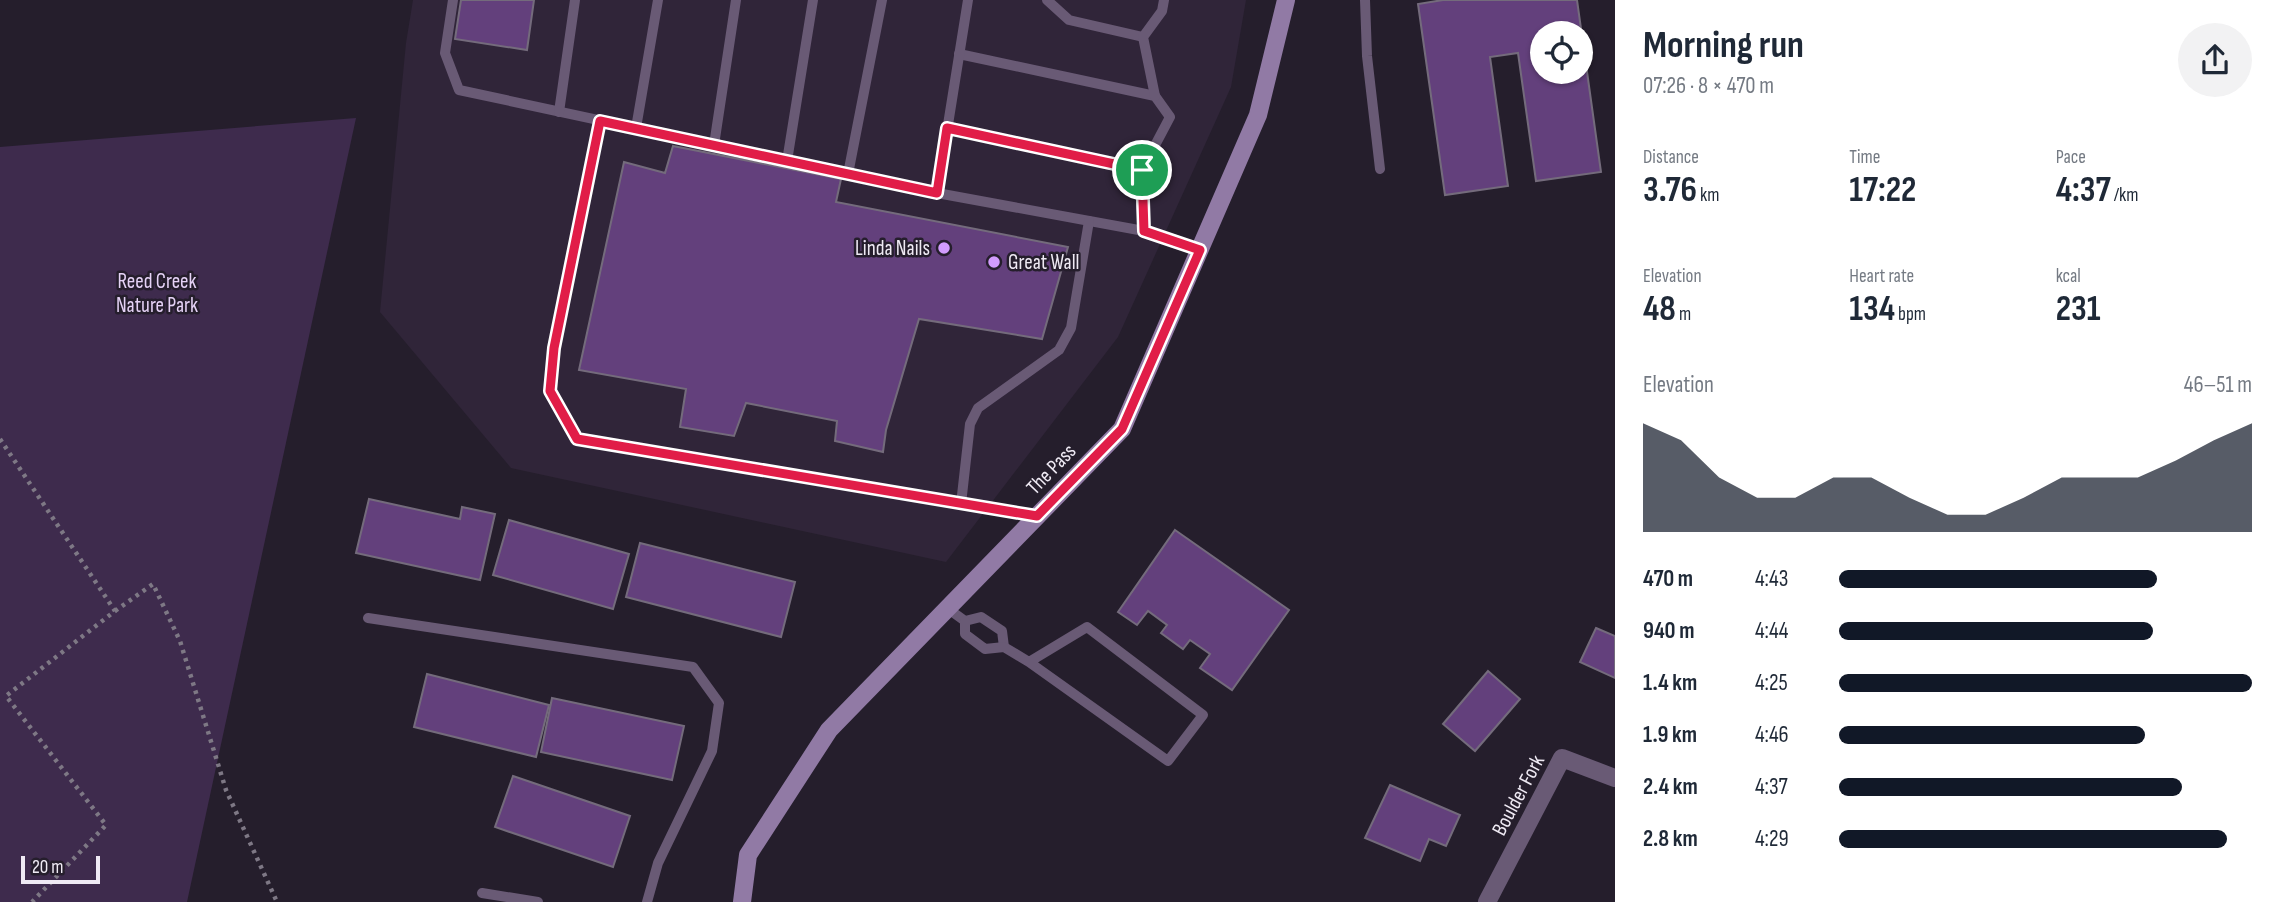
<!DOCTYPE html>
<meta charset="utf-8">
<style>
:root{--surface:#fff;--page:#f2f2f3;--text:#1f2937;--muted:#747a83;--accent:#111827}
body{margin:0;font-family:"Sofia Sans Condensed",sans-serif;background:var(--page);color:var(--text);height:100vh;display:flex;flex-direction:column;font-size:26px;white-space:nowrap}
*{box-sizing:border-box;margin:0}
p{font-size:23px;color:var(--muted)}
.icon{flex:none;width:38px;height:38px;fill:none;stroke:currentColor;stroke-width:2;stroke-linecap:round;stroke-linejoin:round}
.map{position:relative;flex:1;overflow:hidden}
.sheet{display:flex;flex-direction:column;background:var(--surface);width:665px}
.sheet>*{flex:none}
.fabs{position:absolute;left:1530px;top:21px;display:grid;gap:14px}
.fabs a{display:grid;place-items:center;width:63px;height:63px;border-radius:50%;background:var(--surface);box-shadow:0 2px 5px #0004;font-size:35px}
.scale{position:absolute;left:21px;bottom:18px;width:79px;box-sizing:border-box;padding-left:7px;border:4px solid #efeaf4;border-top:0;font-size:19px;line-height:24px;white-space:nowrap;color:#efeaf4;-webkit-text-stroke:5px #251e2c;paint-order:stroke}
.pin{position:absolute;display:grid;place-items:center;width:60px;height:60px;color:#fff;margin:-30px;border:4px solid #fff;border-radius:50%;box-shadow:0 2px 7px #0007}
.round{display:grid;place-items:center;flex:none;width:74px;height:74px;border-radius:37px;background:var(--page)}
.summary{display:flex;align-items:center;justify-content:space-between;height:119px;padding:0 28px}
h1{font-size:38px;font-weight:700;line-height:52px}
.stats{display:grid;grid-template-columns:repeat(3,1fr);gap:10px;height:119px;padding:7px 28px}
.stats div{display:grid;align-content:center}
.stats b{font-size:35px;font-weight:700}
.stats small{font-size:19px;font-weight:400}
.stats p{font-size:19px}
.chart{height:196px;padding:14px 28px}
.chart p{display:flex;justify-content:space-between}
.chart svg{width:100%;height:126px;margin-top:7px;fill:var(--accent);opacity:.7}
ul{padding:0 28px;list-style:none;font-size:23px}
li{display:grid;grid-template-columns:112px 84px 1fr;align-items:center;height:52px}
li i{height:18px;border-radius:9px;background:var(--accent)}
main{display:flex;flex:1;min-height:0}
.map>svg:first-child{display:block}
.built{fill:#302539}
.green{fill:#3e2b4d}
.building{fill:#63407c;stroke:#746b7c;stroke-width:2;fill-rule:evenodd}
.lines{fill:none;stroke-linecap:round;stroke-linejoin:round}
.path{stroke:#7e7885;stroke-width:4.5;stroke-dasharray:3.5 5;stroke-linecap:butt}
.lane{stroke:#695a75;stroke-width:10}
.street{stroke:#695a75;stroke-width:18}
.secondary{stroke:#917aa5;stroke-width:18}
.route-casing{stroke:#fff;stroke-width:14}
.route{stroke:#e11d48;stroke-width:9}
.poi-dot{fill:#d29cfd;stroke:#251e2c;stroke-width:2.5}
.labels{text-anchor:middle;stroke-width:5;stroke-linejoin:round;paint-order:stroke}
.poi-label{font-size:21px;fill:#efeaf4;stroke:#251e2c;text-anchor:end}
.park-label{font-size:21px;fill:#e5d2f6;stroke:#251e2c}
.street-label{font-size:21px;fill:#efeaf4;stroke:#251e2c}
</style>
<main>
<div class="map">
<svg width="1615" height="902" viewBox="0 0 1615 902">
<rect width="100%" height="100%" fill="#251e2c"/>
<polygon class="built" points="413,0 1246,0 1231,87 1118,337 946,562 511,468 380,312 406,43"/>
<polygon class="green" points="356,118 187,902 0,902 0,147"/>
<g class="building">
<polygon points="461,0 534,0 527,50 455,39"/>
<path d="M1443 0H1577L1601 172 1536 181 1518 53 1490 57 1508 186 1445 195 1418 4ZM1542 33H1580V72H1542Z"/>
<polygon points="673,146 841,179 836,202 1068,247 1042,339 919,319 886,430 883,452 835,441 837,421 746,403 734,436 680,427 686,389 579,370 624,162 665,173"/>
<polygon points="369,499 460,519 462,507 495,514 480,580 356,553"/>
<polygon points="509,520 629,554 613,609 493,575"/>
<polygon points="1175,530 1289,610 1232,690 1200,668 1210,654 1190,640 1183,649 1161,633 1167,625 1148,611 1137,625 1118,612"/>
<polygon points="640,543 795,582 781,637 626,597"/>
<polygon points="1596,628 1615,636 1615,678 1580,662"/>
<polygon points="1488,671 1520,699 1475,751 1443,724"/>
<polygon points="427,674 549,705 536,757 414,727"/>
<polygon points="552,698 684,726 672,780 541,752"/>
<polygon points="513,776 630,816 613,867 495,827"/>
<polygon points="1390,785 1460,815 1446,846 1429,839 1420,861 1365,838"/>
</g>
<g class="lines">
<g class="path">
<polyline points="0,439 115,611 6,696 106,825 32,902"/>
<polyline points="115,611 153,584 180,641 226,790 277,902"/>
</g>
<g class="lane">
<polyline points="453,0 445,53 459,90 937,193 1144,231 1200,250"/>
<polyline points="1047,0 1069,20 1143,37"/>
<polyline points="1365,0 1367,56 1380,169"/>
<polyline points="959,54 1155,96 1170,117 1142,170 1144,231"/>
<polyline points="1155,96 1143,37 1162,11 1164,0"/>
<polyline points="559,112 575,0"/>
<polyline points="600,120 554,348 550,391 577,439 1037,516"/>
<polyline points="636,128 658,0"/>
<polyline points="947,128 1142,170"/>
<polyline points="714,145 736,0"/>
<polyline points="787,161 813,0"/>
<polyline points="848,174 882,0"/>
<polyline points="937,193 968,0"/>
<polyline points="961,504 970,424 978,408 1059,350 1071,328 1089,221"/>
<polyline points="947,608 965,621 981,617 1002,631 1004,647"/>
<polyline points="368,618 693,667 719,703 712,751 658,863 647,902"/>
<polyline points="965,621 965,634 985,649 1004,647 1029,662 1168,761 1203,715 1087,627 1029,662"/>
<polyline points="482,893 538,902"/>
</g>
<polyline class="street" points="1487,902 1562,758 1615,778"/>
<polyline class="secondary" points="742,902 748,855 829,730 1122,429 1258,115 1286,0"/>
</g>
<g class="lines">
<g class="route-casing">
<polygon id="route" points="600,121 937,193 947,128 1142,170 1144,231 1200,250 1122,429 1037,516 577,439 550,391 554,348"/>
</g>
<use href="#route" class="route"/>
</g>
<g class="poi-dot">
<circle cx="944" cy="248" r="7"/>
<circle cx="994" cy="262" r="7"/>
</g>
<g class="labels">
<g class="poi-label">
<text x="930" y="255">Linda Nails</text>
<text x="1008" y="269" text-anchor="start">Great Wall</text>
</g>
<g class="park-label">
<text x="157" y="288">Reed Creek<tspan x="157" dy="24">Nature Park</tspan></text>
</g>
<g class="street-label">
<text transform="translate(1051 469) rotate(-46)" y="7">The Pass</text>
<text transform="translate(1518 795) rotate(-62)" y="7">Boulder Fork</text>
</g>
</g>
</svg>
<div class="fabs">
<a><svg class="icon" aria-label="locate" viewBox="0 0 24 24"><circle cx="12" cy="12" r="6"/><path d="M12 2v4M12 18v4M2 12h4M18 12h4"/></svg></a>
</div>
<div class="scale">20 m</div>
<div class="pin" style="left:1142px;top:170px;background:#1e9e55"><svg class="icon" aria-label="arrive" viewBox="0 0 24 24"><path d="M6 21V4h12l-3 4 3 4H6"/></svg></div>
</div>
<section class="sheet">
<div class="summary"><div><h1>Morning run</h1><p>07:26 · 8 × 470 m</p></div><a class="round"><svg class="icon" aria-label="share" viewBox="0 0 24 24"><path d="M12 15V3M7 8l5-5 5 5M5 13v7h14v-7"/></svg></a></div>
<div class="stats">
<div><p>Distance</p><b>3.76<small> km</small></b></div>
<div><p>Time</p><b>17:22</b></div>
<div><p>Pace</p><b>4:37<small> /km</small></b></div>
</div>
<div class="stats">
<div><p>Elevation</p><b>48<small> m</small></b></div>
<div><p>Heart rate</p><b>134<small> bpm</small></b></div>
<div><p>kcal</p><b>231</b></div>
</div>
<div class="chart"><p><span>Elevation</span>46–51 m</p>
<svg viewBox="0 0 160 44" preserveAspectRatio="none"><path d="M0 44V6L10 12L20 25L30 32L40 32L50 25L60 25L70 32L80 38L90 38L100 32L110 25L120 25L130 25L140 19L150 12L160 6V44z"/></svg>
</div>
<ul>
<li><b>470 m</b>4:43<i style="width:77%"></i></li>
<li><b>940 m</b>4:44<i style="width:76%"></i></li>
<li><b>1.4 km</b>4:25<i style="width:100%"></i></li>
<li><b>1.9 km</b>4:46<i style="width:74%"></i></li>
<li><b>2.4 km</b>4:37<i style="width:83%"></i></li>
<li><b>2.8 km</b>4:29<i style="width:94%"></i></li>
</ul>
</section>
</main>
